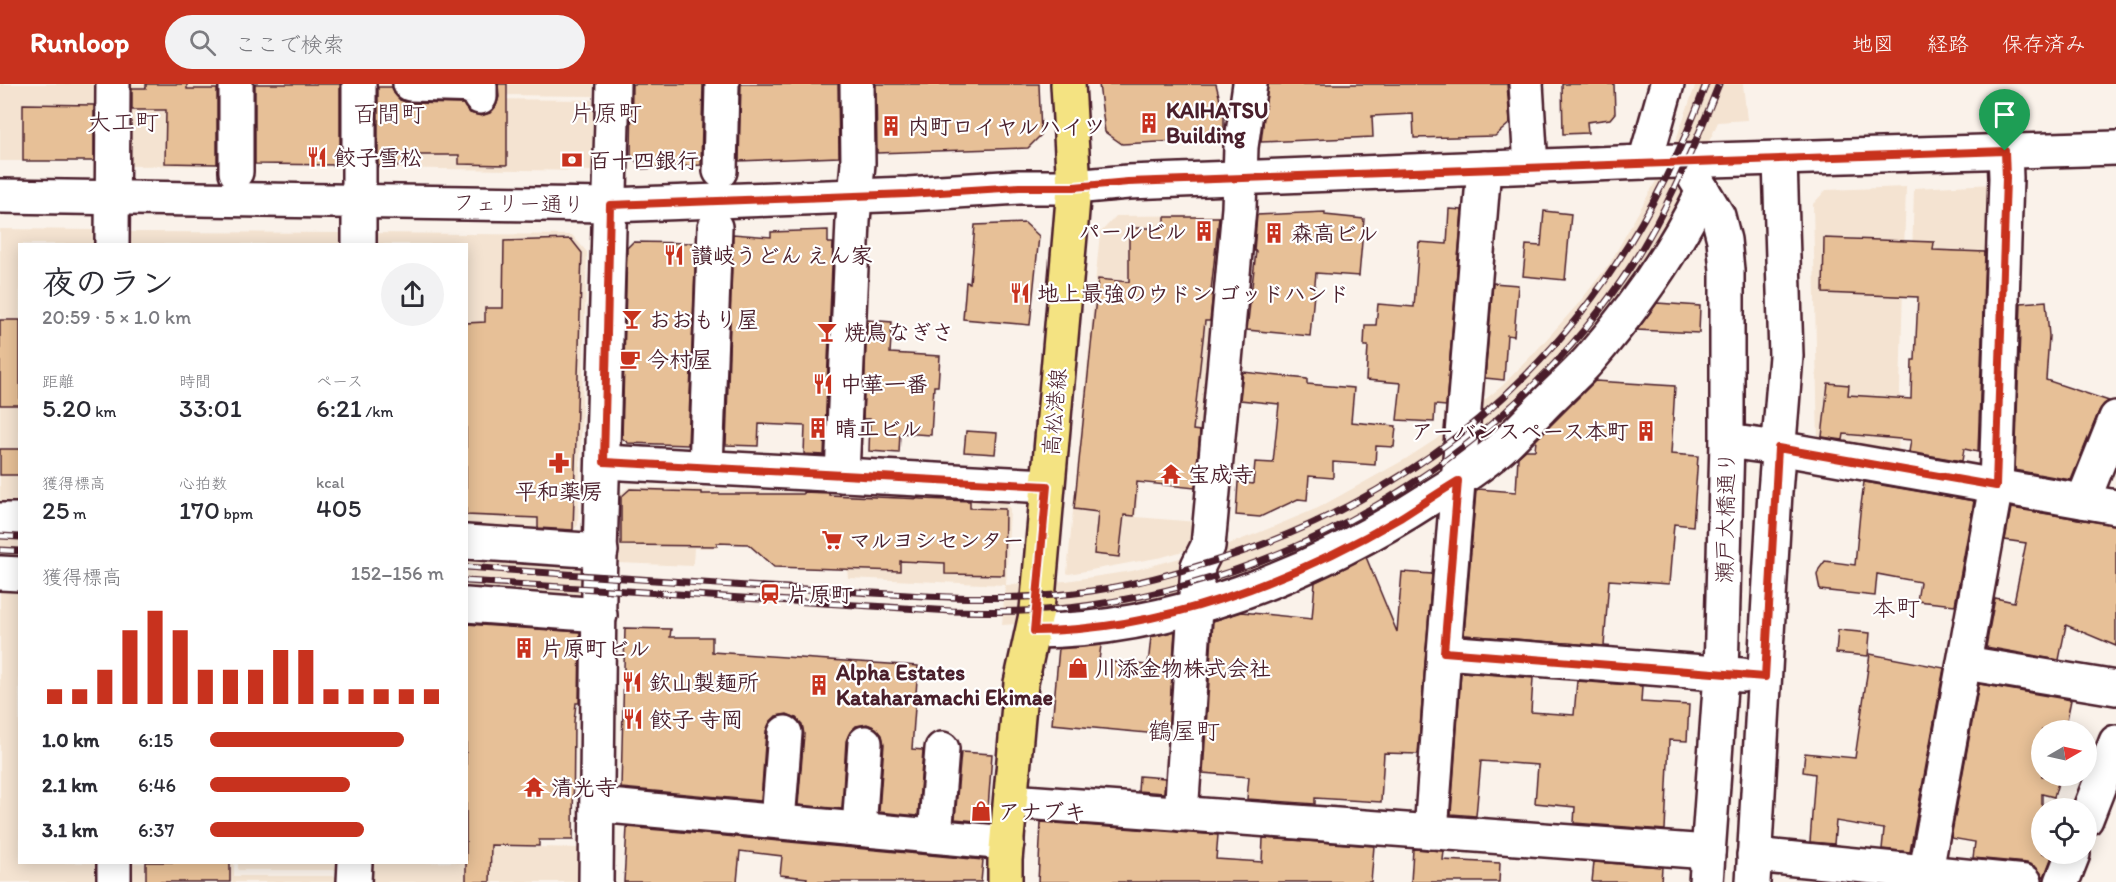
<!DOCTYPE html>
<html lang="ja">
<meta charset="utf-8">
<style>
:root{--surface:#fff;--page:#f2f2f3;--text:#2b2b33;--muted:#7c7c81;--accent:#c8321e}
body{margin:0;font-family:Itim,"Klee One",sans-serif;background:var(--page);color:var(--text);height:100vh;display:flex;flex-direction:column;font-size:22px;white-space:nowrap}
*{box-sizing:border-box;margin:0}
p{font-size:20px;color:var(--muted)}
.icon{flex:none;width:33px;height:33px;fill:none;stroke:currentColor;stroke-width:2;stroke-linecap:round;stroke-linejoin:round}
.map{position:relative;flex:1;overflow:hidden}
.side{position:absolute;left:18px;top:159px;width:450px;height:621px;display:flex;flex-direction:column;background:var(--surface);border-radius:0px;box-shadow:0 3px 15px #0003}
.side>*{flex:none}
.needle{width:39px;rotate:81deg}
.controls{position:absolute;left:2031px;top:636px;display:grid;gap:12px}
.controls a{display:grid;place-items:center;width:66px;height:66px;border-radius:50%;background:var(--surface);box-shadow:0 3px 15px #0003;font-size:30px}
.pin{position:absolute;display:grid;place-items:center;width:51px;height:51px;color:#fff;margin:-62px -26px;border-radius:50% 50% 50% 0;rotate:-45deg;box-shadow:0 0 6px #0007}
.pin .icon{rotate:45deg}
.round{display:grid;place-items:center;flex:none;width:63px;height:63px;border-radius:32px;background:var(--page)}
.headline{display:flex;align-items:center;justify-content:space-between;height:102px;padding:0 24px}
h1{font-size:33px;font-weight:600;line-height:45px}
.stats{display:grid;grid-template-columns:repeat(3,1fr);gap:9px;height:102px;padding:6px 24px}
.stats div{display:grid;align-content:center}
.stats b{font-size:26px;font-weight:600}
.stats small{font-size:16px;font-weight:400}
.stats p{font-size:16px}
.chart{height:168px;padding:12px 24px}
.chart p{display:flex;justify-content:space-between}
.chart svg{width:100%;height:108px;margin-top:6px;stroke:var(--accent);stroke-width:6}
ul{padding:0 24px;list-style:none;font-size:20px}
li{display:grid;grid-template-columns:96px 72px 1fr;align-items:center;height:45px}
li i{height:15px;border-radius:8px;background:var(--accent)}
header{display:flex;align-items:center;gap:36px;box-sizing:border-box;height:84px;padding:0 30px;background:var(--accent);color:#fff}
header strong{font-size:28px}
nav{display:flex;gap:33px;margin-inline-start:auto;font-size:21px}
.search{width:420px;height:54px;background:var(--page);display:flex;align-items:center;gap:15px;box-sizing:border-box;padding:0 21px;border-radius:33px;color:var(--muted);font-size:22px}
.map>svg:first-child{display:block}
.built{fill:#f4e3d1}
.building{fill:#e7c097;stroke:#4a1f2b;stroke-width:1.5}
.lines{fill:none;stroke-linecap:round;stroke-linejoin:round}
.minor-casing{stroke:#4a1f2b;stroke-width:38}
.major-casing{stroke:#4a1f2b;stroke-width:38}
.minor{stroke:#fff;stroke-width:33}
.major{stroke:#f4e382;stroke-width:33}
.rail-casing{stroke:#4a1f2b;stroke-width:7}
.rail{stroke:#fff;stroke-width:4.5;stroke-dasharray:14;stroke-linecap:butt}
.route-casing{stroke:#fff;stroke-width:12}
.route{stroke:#c8321e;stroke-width:8}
.labels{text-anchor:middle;stroke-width:4.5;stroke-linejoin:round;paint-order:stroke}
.poi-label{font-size:22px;font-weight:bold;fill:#4a1f2b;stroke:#fff;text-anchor:start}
.street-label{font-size:22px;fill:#4a1f2b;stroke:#fff}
.neighbourhood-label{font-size:24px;fill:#4a1f2b;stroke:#fff}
</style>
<header>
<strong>Runloop</strong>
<div class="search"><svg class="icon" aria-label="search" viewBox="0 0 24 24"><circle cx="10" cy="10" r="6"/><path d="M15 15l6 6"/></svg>ここで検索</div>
<nav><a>地図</a><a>経路</a><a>保存済み</a></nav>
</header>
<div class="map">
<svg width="2116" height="798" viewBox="0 0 2116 798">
<rect width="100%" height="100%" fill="#faf2ea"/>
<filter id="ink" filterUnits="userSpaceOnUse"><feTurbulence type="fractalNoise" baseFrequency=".0167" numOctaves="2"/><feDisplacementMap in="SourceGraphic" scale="12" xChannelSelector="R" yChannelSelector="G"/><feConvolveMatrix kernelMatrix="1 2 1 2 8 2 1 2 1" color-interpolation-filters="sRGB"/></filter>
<g filter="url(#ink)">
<g class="built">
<polygon points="0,0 98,0 97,77 0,77"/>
<polygon points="125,0 234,0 233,81 123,82"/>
<polygon points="484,0 593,0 593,12 491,11"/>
<polygon points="1696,0 1743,0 1747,36 1718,38 1670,143 1601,244 1472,370 1337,458 1199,510 1048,538 1002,541 1005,501 848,494 847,485 774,483 748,460 717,459 717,464 694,464 693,482 618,479 617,520 467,509 466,470 618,479 617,412 629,403 1002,414 1010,425 1006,501 1066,497 1132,487 1221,463 1258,449 1318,424 1404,376 1435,356 1502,302 1536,267 1578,220 1610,179 1670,72"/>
<polygon points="367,1 463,3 463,15 593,16 592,87 369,84"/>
<polygon points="1994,100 1990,212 1911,209 1914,104"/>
<polygon points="1906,103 1898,373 1818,359 1813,120 1826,106"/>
<polygon points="1225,131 1207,347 1145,340 1136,433 1197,438 1194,464 1162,473 1069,490 1067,489 1100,149 1116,132"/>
<polygon points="0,145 99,146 99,160 20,160 19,434 0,433"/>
<polygon points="130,148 348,149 348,160 130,160"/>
<polygon points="370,149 572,151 587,168 578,441 567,453 467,447 466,160 370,160"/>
<polygon points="0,441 19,442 19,481 0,479"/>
<polygon points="0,499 19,500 20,778 105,779 105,798 0,798"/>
<polygon points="484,762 582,764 581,798 367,798 367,779 466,778"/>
<polygon points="123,779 234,779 234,792 345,792 345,798 123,798"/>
<rect x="238" y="779" width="108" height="7"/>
</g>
<g class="building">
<polygon points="146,0 187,0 187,5 217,5 217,80 165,79 166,26 132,26 132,4 146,4"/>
<polygon points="255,0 340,0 340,81 255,80"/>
<polygon points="498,0 507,0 507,81 459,80 459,71 405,71 405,82 378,82 378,3 392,3 394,9 400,16 409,19 463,20 470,29 481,32 490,29 496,22 499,13"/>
<polygon points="632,0 703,0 701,81 642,85 631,71"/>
<polygon points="741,0 838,0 839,73 739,77"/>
<polygon points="876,0 1039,0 1041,51 1028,64 877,69"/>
<polygon points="1099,0 1216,0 1224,32 1224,51 1195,54 1195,56 1122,60 1105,48"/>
<polygon points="1268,0 1507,0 1510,39 1495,52 1414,54 1413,30 1372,32 1373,53 1261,58"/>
<polygon points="1562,0 1614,0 1615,29 1610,35 1587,38 1588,49 1563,50"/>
<polygon points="23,20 94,21 94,77 23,77"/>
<polygon points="1449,125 1462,126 1446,322 1435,321 1434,338 1397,336 1401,299 1366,296 1368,262 1364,262 1365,241 1376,241 1378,220 1414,223 1419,158 1447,160"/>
<polygon points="1544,127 1571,130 1565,196 1523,192 1526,161 1541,162"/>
<polygon points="1325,128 1325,131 1364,135 1359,192 1316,189 1310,252 1247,246 1256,167 1254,167 1257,131"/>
<polygon points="1165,133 1219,133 1211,207 1213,207 1210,237 1205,237 1193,346 1200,347 1195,404 1137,398 1134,432 1124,431 1119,473 1094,470 1098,428 1074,425 1098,195 1129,198 1129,144 1165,144"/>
<polygon points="1025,139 1039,152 1030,241 963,235 966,198 970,199 975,141"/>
<polygon points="828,146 828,159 833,159 824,371 804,370 805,342 759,340 758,362 726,361 733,150 771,153 771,148"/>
<polygon points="1824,154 1934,158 1933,166 1985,168 1978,368 1964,365 1962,377 1909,368 1911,356 1844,350 1843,356 1822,353 1828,299 1849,301 1848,311 1911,315 1912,276 1915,276 1918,213 1823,209"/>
<polygon points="571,155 582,169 573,446 538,444 538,434 466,431 466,239 485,238 485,224 503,224 504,157"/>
<polygon points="633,158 696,159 688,361 628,359 622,354 627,164"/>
<polygon points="1493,199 1518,201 1514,252 1507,251 1504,296 1485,294"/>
<polygon points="2046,217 2049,252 2046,296 2109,317 2104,320 2099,327 2071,396 2015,386 2021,219"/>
<polygon points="1657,219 1700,222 1699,249 1637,246"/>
<rect x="0" y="236" width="20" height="85"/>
<polygon points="867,236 892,238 890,269 940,272 938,302 934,302 931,351 900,349 899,369 869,367 870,335 863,335"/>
<polygon points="1243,288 1307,295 1307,300 1354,304 1351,338 1396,342 1394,363 1376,362 1375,381 1333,378 1333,394 1309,392 1307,416 1298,415 1260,433 1236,431 1238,398 1253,400 1255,378 1273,379 1279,320 1240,316"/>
<polygon points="1595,297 1675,302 1671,370 1698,372 1693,442 1674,440 1669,500 1609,496 1604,562 1464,551 1476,407 1478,405 1516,408 1518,373 1526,366 1535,366 1536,356"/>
<polygon points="966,347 997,349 995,370 964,368"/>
<rect x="0" y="365" width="20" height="26"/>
<polygon points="1864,398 1974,417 1955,521 1917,517 1920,498 1877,490 1875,512 1820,506 1817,491 1819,485 1825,477 1855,481 1860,429"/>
<polygon points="630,405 665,406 665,407 702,408 702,410 803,410 803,408 829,409 829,411 970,417 970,424 1005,425 1004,491 945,490 945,479 900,477 900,487 774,483 748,460 717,459 717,462 621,461 621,413"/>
<polygon points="2011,424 2116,441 2116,562 2066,541 2059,576 1986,563 1995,514 2014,518 2026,459 2005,456"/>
<polygon points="1366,473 1397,548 1402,488 1432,490 1418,670 1384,669 1381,718 1315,714 1315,720 1247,715 1249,693 1203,689 1213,537 1242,528 1312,535 1315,498"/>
<polygon points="466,540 580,548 579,619 576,619 574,638 573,756 539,756 539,762 491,761 490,798 466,798"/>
<polygon points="625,544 671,545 670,553 712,553 712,568 918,582 912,665 923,666 918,732 879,728 884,660 882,651 876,644 867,640 856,642 850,648 846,657 842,725 798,721 804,650 802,640 796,634 787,630 776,632 770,638 766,647 761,717 621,704"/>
<polygon points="1838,546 1870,549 1868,572 1836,569"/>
<polygon points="1175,547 1168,651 1052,640 1059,564 1101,561 1099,577 1148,581 1151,553"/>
<polygon points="1870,570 1944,584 1910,768 1882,765 1884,745 1836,737 1834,760 1810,758 1815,690 1803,688 1805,669 1855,674"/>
<polygon points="1461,588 1533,594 1531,628 1574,631 1577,597 1642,602 1641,618 1689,621 1687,657 1669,656 1665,746 1574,739 1575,723 1535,719 1538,681 1481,677 1476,732 1451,730"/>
<polygon points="1979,600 2071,616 2065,646 2042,646 2042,692 2060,692 2054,713 2042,710 2042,770 2053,770 2044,793 2036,783 2027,779 1973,774 1975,758 1951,754"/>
<polygon points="961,668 992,670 987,738 955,735"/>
<polygon points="1139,692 1165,694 1164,709 1138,707"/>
<polygon points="1041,738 1218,751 1216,775 1262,778 1263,754 1374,762 1371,798 1038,798"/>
<polygon points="627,743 983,776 981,798 806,798 807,794 780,791 782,772 740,767 737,798 624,798"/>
<polygon points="1413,765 1444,767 1443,776 1500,779 1499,798 1411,798"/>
<rect x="146" y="778" width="84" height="20"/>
<polygon points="1594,778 1662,783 1661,798 1592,798"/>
</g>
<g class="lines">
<g class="minor-casing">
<g id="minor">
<polyline points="359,0 359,160"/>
<polyline points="410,0 480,2 480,13"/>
<polyline points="1526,0 1531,83"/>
<polyline points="1645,78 1667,0"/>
<polyline points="720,87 722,0"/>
<polyline points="236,88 236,0"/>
<polyline points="1695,94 1718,132 1724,156 1727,186 1727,357 1721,590 1706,798"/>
<polyline points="0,112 610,121 908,110 1019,103 1074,103 1128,98 1645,78 2116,64"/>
<polyline points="112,160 113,0"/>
<polyline points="1727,357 1778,364 2116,423"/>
<polyline points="604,378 1047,402"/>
<polyline points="706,383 715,143"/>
<polyline points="842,391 853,137 858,79 857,0"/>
<polyline points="2083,417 2116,334"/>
<polyline points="0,436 20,436"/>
<polyline points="466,458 601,467"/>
<polyline points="0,489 20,490"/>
<polyline points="466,521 600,531"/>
<path d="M1034 547C1171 547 1315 489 1429 415 1454 399 1480 383 1502 363 1516 350 1528 337 1541 324 1556 308 1574 293 1589 276 1632 226 1675 166 1703 107"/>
<polyline points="1444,568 1742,591"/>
<polyline points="1965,579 2116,604"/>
<polyline points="1011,717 1708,768"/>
<polyline points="598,721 1007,759"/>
<polyline points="1181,730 1198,482 1208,462 1239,124 1241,63 1250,0"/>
<polyline points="2086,735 2116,658"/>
<polyline points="778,737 785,649"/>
<polyline points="859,745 865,659"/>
<polyline points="1431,748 1444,568 1484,84"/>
<polyline points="935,752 942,665"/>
<polyline points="1754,771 2025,798"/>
<polyline points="114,778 114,798"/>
<polyline points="354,798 355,778"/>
<polyline points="596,798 599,506 613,0"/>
<polyline points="1753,798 1775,408 1786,272 1780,76"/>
<polyline points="1924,798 1996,402 2006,94 2005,67"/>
<polyline points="2062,798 2073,770"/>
</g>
</g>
<g class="major-casing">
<polyline id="major" points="1005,798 1005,776 1021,599 1037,526 1070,151 1074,103 1068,0"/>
</g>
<use href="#minor" class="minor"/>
<use href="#major" class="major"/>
<g class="rail-casing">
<g id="rail">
<polyline points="0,452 20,453"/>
<polyline points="0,466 20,467"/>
<path d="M466 483C591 492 716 501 841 507 924 512 1008 519 1091 507 1140 500 1187 486 1233 471 1466 392 1622 229 1706 0"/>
<path d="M466 497 952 527C999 528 1046 528 1092 521 1304 489 1498 374 1621 197 1663 137 1692 68 1719 0"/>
</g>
</g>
<use href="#rail" class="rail"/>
</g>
</g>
<g class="lines" filter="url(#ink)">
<g class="route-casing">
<path id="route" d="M2005 67 2006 94 1996 402 1778 364 1765 593 1444 568 1458 397C1438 409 1419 422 1400 434 1292 497 1160 547 1034 547L1047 402 604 378 610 121 908 110 1019 103H1074L1128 98Z"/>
</g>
<use href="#route" class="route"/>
</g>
<defs>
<g id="building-bare" transform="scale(1.62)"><path d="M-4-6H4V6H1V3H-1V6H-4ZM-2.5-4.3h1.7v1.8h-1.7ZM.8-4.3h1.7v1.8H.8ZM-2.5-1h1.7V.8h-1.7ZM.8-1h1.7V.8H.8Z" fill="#c8321e" stroke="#fff" stroke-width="2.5" paint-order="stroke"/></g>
<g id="restaurant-bare" transform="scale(1.62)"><path d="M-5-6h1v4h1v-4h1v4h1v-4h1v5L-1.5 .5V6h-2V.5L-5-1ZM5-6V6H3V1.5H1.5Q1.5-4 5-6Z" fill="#c8321e" stroke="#fff" stroke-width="2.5" paint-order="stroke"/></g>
<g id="bank-bare" transform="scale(1.62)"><path d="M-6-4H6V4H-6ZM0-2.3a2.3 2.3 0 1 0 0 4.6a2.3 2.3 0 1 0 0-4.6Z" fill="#c8321e" stroke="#fff" stroke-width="2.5" paint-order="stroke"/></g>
<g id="bar-bare" transform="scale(1.62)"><path d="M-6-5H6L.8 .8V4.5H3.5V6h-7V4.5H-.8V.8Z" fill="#c8321e" stroke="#fff" stroke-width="2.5" paint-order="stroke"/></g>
<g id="cafe-bare" transform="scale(1.62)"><path d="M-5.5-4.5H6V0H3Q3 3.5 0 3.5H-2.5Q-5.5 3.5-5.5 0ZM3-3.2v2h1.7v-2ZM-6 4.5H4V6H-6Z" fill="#c8321e" stroke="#fff" stroke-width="2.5" paint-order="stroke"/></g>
<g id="pharmacy-bare" transform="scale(1.62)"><path d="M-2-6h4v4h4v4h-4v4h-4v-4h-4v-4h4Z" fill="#c8321e" stroke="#fff" stroke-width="2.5" paint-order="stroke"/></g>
<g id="temple-bare" transform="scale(1.62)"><path d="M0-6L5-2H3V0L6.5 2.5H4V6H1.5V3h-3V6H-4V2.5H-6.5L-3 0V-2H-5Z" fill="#c8321e" stroke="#fff" stroke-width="2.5" paint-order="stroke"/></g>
<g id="supermarket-bare" transform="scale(1.62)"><path d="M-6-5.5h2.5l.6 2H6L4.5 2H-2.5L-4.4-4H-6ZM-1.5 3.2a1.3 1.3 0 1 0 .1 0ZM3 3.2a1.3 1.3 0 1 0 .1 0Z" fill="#c8321e" stroke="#fff" stroke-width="2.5" paint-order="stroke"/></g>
<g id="station-bare" transform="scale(1.62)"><path d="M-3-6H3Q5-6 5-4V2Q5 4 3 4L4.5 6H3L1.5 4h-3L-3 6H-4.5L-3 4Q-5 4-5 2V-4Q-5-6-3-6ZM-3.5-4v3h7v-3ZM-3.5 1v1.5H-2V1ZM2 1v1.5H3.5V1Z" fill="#c8321e" stroke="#fff" stroke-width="2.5" paint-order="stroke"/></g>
<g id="shop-bare" transform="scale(1.62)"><path d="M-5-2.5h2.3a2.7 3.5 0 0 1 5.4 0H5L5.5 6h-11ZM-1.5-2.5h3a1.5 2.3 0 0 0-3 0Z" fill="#c8321e" stroke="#fff" stroke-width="2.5" paint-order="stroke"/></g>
</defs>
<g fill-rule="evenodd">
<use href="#building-bare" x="1149" y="39"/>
<use href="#building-bare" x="891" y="42"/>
<use href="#restaurant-bare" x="317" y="73"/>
<use href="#bank-bare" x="572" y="76"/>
<use href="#building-bare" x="1204" y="147"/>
<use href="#building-bare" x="1274" y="149"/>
<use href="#restaurant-bare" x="674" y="171"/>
<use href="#restaurant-bare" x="1020" y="209"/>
<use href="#bar-bare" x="632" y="235"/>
<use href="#bar-bare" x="827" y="248"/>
<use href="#cafe-bare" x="630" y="275"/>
<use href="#restaurant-bare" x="823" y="300"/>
<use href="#building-bare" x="818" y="344"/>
<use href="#building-bare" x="1646" y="347"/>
<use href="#pharmacy-bare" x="559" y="379"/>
<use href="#temple-bare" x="1171" y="390"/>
<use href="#supermarket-bare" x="832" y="456"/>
<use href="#station-bare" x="770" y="510"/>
<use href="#building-bare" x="524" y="564"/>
<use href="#shop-bare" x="1078" y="584"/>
<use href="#restaurant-bare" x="632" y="598"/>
<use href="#building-bare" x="819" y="601"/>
<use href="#restaurant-bare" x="633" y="635"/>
<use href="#temple-bare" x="534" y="703"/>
<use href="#shop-bare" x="981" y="727"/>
</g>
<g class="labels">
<g class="poi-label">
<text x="1166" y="34">KAIHATSU<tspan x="1166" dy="25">Building</tspan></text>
<text x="908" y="50">内町ロイヤルハイツ</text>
<text x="334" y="81">餃子雪松</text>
<text x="589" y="84">百十四銀行</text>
<text x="1187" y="155" text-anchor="end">パールビル</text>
<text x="1291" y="157">森高ビル</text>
<text x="691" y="179">讃岐うどん えん家</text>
<text x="1037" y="217">地上最強のウドン ゴッドハンド</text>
<text x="649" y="243">おおもり屋</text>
<text x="844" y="256">焼鳥なぎさ</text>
<text x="647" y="283">今村屋</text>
<text x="840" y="308">中華一番</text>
<text x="835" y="352">晴工ビル</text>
<text x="1629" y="355" text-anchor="end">アーバンスペース本町</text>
<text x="1188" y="398">宝成寺</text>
<text x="559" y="415" text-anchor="middle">平和薬房</text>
<text x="849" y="464">マルヨシセンター</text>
<text x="787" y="518">片原町</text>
<text x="541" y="572">片原町ビル</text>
<text x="1095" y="592">川添金物株式会社</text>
<text x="836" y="596">Alpha Estates<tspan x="836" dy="25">Kataharamachi Ekimae</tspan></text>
<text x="649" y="606">欽山製麺所</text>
<text x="650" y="643">餃子 寺岡</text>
<text x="551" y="711">清光寺</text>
<text x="998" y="735">アナブキ</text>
</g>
<g class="street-label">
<text transform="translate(519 119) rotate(1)" y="8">フェリー通り</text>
<text transform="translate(1054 328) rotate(-85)" y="8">高松港線</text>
<text transform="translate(1725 433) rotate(-89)" y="8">瀬戸大橋通り</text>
</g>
<g class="neighbourhood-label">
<text x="606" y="37">片原町</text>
<text x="389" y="38">百間町</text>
<text x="123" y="46">大工町</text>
<text x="1896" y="532">本町</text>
<text x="1184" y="655">鶴屋町</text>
</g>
</g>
</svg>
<div class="controls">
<a><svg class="needle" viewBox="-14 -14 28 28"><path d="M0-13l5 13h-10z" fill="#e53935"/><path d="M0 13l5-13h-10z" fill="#7c7c81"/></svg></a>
<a><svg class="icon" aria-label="locate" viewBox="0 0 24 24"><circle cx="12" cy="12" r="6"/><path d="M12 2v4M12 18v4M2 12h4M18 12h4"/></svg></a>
</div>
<div class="pin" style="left:2005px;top:67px;background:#1e9e55"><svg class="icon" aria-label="arrive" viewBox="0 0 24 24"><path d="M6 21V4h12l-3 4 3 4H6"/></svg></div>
<section class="side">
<div class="headline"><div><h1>夜のラン</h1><p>20:59 · 5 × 1.0 km</p></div><a class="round"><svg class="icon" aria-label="share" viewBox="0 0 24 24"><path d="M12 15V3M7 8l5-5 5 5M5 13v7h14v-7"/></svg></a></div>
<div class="stats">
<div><p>距離</p><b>5.20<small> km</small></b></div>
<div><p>時間</p><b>33:01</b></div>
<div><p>ペース</p><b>6:21<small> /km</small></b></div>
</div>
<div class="stats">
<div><p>獲得標高</p><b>25<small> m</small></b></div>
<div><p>心拍数</p><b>170<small> bpm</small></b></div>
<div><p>kcal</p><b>405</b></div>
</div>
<div class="chart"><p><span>獲得標高</span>152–156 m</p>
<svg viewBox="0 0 160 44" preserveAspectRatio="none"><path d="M5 44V38M15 44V38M25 44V30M35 44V14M45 44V6M55 44V14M65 44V30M75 44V30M85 44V30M95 44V22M105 44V22M115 44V38M125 44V38M135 44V38M145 44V38M155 44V38"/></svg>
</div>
<ul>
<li><b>1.0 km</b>6:15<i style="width:83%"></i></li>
<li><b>2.1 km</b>6:46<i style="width:60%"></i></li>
<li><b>3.1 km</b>6:37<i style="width:66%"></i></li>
</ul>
</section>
</div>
